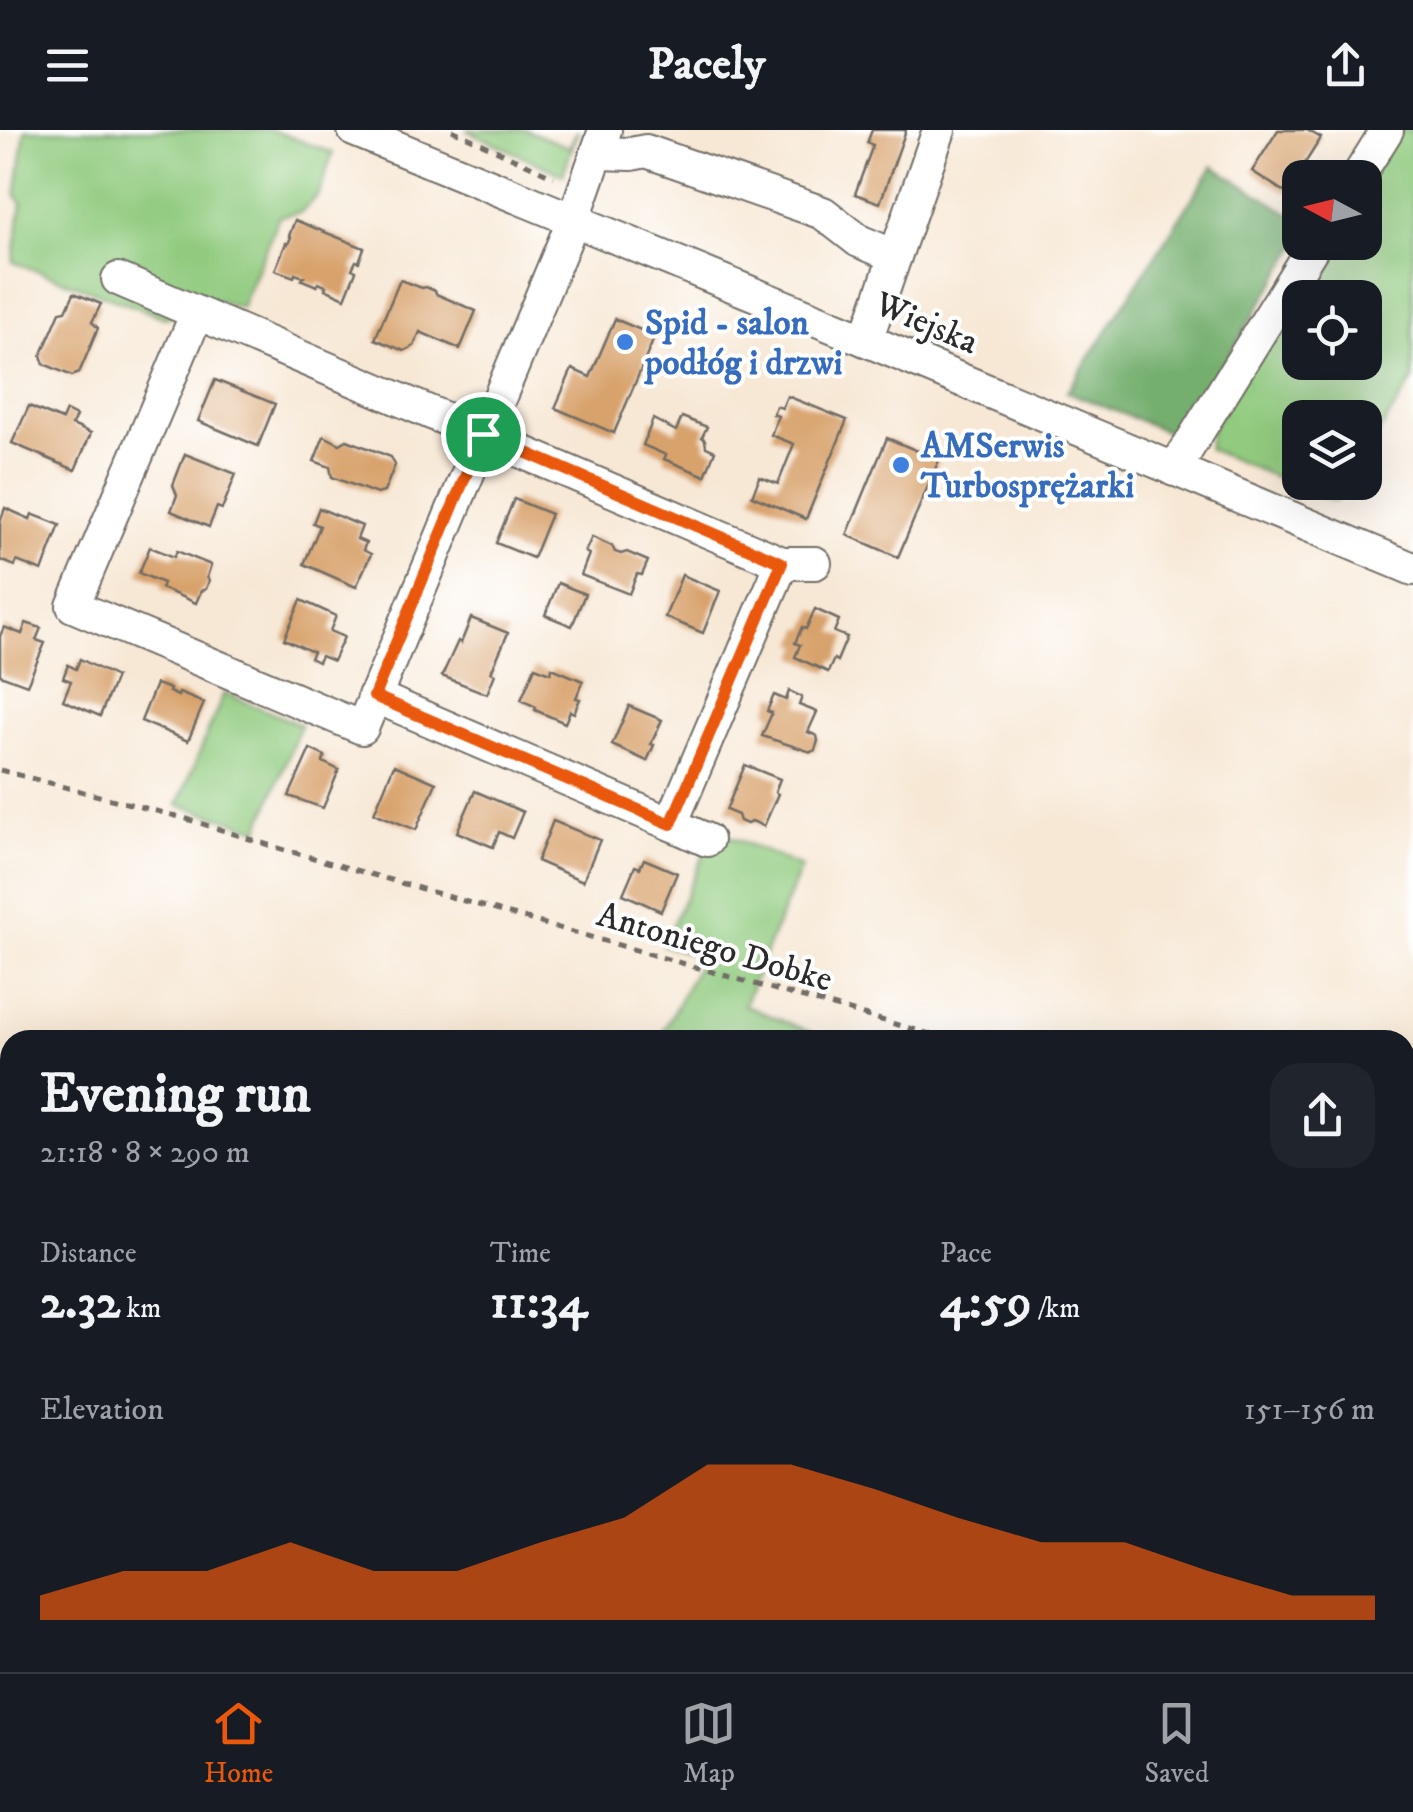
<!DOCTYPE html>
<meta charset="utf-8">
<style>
:root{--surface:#171b24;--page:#20242c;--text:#f1f3f6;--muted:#9ea1a6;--line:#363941;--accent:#ea580c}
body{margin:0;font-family:"IM FELL DW Pica",serif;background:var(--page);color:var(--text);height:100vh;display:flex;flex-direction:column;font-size:38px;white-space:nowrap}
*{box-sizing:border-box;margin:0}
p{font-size:32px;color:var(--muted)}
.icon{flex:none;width:55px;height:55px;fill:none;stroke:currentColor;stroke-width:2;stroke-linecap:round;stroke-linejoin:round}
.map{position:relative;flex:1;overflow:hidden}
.sheet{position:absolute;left:0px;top:900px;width:1415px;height:642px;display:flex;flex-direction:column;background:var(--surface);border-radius:30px 30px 0 0;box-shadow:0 10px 40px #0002}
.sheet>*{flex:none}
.needle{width:65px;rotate:277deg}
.controls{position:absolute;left:1282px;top:30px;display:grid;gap:20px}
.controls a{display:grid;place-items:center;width:100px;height:100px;border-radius:20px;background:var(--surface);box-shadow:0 10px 40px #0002;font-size:50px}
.pin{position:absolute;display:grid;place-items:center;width:85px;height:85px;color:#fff;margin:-42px;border:5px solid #fff;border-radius:50%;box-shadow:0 2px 10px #0007}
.round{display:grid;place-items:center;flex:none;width:105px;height:105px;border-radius:30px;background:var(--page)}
.headline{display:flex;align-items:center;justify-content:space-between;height:170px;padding:0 40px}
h1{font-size:55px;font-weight:800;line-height:75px}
.stats{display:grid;grid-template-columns:repeat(3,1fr);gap:15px;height:170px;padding:10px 40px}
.stats div{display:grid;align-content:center}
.stats b{font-size:50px;font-weight:800}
.stats small{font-size:28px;font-weight:400}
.stats p{font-size:28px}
.chart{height:280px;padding:20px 40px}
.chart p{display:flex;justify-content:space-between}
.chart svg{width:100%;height:180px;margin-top:10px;fill:var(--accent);opacity:.7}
header{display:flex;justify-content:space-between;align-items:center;height:130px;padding:0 40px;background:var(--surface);font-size:45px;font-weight:800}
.tab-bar{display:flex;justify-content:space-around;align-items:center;height:140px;border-top:2px solid var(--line);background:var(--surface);font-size:28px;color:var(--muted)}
.tab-bar a{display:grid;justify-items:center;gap:5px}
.tab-bar .current{color:var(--accent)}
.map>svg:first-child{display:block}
.green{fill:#91cb7f;stroke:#5e7b55;stroke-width:2.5;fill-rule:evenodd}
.forest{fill:#74af6e;stroke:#506d4c;stroke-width:2.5}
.building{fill:#d8a26c}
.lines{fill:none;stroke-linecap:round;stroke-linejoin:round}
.minor-casing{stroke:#726d66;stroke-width:36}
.path{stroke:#726d66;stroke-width:5;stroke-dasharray:8 8;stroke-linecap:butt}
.minor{stroke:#fff;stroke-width:32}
.route-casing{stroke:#fff;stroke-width:20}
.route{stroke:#ea580c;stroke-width:12}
.shop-dot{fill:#3f7fe0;stroke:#fff;stroke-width:4}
.labels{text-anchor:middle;stroke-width:8;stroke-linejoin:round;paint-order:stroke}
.shop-label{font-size:35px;font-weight:bold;fill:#366cbe;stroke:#fff;text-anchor:start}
.street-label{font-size:35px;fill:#2b2b2b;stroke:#fff}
</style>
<header><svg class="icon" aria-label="menu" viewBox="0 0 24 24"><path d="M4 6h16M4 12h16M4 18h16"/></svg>Pacely<svg class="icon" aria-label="share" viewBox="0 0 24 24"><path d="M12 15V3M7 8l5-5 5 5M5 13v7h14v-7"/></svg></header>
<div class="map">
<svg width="1413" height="1542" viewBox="0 0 1413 1542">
<rect width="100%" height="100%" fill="#fff"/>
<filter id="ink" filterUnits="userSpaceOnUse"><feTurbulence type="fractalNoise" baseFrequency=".01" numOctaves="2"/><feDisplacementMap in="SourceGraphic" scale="20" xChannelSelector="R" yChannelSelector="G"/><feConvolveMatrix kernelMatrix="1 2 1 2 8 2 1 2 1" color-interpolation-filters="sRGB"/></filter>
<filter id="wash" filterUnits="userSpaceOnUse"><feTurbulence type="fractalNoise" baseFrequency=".0048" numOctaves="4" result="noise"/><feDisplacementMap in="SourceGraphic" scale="40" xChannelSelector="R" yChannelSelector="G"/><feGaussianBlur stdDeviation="2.25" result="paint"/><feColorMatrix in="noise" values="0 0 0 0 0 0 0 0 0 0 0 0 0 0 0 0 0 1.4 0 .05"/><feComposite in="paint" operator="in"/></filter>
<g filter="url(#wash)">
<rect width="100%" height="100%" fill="#f7e8d5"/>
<g class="green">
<polygon points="25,0 272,0 333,23 319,64 301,82 279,86 241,178 188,162 175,184 165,188 13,132 22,72 16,66"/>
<polygon points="466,0 526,0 569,17 578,0 563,45"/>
<path d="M1401 0H1413V250L1365 324V288H1300V352L1347 353 1335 372 1208 319 1211 298 1329 113 1365 112V56ZM1300 168H1365V232H1300Z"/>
<polygon points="224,563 301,595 259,699 178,675"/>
<polygon points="715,700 801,737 744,875 829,910 659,910 702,827 663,815"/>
<polygon points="1405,1035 1413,1037 1413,1274 1405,1270"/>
<polygon points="1405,1484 1413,1489 1413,1542 1321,1542 1326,1533 1405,1532"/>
<polygon points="336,1532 686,1532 686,1533 681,1542 331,1542"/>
<polygon points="1056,1532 1182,1532 1182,1533 1177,1542 1051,1542"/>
</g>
<polygon class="forest" points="1213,36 1300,90 1300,112 1192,283 1178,299 1168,302 1067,262"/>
<g id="blocks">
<g class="building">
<polygon points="872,0 906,0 880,73 855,64 873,15 867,13"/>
<polygon points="1278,0 1307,0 1321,8 1286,63 1252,41"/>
<polygon points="295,90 364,118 359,132 356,131 352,139 356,141 345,168 325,159 326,156 318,153 317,156 302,150 304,147 295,144 294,147 275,140 286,113 288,114 291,107 289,106"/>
<polygon points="400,150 422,158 426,157 435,161 436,164 476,181 460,219 420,202 414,216 404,221 375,209"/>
<polygon points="74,163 101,174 92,192 98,198 91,215 79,243 72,246 44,234 41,226 60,182 66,181"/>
<polygon points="615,189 655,206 614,303 555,278 572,239 590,247"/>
<polygon points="215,250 275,274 258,316 198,291"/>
<polygon points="787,266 847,290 806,389 752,366 760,347 778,354 794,314 771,305 778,286 773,284 776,276 782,278"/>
<polygon points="29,276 62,290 66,281 76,286 72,295 91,303 75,340 12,313"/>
<polygon points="682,287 707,297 702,307 705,310 706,317 715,321 705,346 664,329 666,325 643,315 653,289 676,301"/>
<polygon points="324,306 340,314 347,310 391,327 395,335 384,362 377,364 332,347 330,337 314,331"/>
<polygon points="887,308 939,330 898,427 847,405"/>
<polygon points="185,324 236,344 222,379 217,377 209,397 171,381 177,365 173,355"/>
<polygon points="514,369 551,384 533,428 496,413"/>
<polygon points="5,378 30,389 32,384 60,395 42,441 17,431 15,436 0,430 0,392"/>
<polygon points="319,378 362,396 357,409 366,413 363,420 371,424 356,457 304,434 320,396 313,393"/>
<polygon points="592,407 612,416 615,422 621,424 627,422 648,431 642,445 637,444 629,464 581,445 589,424 585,422"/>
<polygon points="150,417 174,427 177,421 211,435 207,447 209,451 206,459 201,461 196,473 161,458 163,453 139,443"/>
<polygon points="682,445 720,461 703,503 665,487"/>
<polygon points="558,453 585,464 572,496 545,485"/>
<polygon points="301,470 336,486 330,501 344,507 333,531 321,526 318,532 310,528 313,522 284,509"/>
<polygon points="815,479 839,490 834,502 847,507 837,531 834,529 828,542 795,527 800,515 795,513 802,497 806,499"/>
<polygon points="471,488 508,503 491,542 495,544 487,564 442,546 458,511 461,513"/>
<polygon points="26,493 41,498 36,510 45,513 27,555 0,545 0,506 4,497 22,504"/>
<polygon points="80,529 116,547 100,586 63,570 71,551 63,548 68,535 76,539"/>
<polygon points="535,537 551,543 552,538 583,551 576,568 580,569 574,583 570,581 565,593 535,580 536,577 521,570"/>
<polygon points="156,554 170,559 169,562 178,566 179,563 204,573 188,611 141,591"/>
<polygon points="789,561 802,567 799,575 817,582 808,602 817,606 818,611 815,620 811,622 762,606 772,583 767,581 774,565 786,570"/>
<polygon points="629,576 662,590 651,614 654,615 647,631 612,615"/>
<polygon points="310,619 325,626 323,632 339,640 323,678 289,666"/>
<polygon points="394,635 436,653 416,700 374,683"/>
<polygon points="745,635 780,649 775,662 778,664 764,696 752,691 747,694 740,691 738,685 726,680"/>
<polygon points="475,661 523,682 512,708 499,702 493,717 457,702"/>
<polygon points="553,691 600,710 583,751 537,731"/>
<polygon points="644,729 677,743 661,781 623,764 635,736 640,738"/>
<polygon points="1405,1270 1413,1274 1413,1320 1405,1335"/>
</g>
</g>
</g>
<g filter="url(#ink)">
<use href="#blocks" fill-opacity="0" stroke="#726d66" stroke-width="2.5"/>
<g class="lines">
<g class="minor-casing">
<g id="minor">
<polyline points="354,0 866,210 1413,439"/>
<polyline points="597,23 631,24 646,21 823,83 859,111 895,126"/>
<polyline points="1357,48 1387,0"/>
<polyline points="118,149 782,433 671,694 374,566"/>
<polyline points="197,183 73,476 362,598 573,91 605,0"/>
<polyline points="866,210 939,0"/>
<polyline points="1174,340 1316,112"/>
<polyline points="782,433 815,433"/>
<polyline points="671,694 707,710"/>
<polyline points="1405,1369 1413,1354"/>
<polyline points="1313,1542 1318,1532"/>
</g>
</g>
<g class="path">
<polyline points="452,0 554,47"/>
<polyline points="0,640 187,689 275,717 951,910"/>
<polyline points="1405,1047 1413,1050"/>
</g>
<use href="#minor" class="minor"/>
</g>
</g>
<g class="lines" filter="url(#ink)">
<g class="route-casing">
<polygon id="route" points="483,304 782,433 671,694 374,566"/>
</g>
<use href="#route" class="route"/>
</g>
<g class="shop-dot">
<circle cx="625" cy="212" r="10"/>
<circle cx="901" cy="335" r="10"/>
</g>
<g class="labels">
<g class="shop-label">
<text x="645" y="204">Spid - salon<tspan x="645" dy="40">podłóg i drzwi</tspan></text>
<text x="921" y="327">AMSerwis<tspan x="921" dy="40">Turbosprężarki</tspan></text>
</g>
<g class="street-label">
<text transform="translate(927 192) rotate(23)" y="12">Wiejska</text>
<text transform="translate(715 816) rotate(16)" y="12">Antoniego Dobke</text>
</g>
</g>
</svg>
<div class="controls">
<a><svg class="needle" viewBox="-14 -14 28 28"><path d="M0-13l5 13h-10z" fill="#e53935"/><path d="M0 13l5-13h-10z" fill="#9ea1a6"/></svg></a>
<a><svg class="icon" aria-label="locate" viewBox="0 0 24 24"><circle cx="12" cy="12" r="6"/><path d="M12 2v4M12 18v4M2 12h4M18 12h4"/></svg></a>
<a><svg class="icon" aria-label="layers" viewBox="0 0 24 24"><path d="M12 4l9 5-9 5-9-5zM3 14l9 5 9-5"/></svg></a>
</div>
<div class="pin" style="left:483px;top:304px;background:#1e9e55"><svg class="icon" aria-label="arrive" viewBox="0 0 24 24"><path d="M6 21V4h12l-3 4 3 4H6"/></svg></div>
<section class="sheet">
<div class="headline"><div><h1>Evening run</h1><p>21:18 · 8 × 290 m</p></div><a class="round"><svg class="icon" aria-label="share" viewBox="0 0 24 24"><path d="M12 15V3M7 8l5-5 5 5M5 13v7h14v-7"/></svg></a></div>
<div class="stats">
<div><p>Distance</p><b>2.32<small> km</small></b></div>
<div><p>Time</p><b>11:34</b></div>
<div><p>Pace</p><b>4:59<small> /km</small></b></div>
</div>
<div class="chart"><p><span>Elevation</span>151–156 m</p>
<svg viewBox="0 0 160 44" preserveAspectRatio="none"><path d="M0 44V38L10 32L20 32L30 25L40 32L50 32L60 25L70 19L80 6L90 6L100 12L110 19L120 25L130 25L140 32L150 38L160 38V44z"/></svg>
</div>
</section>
</div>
<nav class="tab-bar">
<a class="current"><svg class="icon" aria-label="home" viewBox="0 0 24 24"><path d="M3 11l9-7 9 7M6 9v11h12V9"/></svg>Home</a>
<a><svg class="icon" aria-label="map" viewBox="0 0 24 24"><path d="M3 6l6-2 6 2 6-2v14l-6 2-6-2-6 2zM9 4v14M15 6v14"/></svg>Map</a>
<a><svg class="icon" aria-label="saved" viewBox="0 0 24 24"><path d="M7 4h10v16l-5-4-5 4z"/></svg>Saved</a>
</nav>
